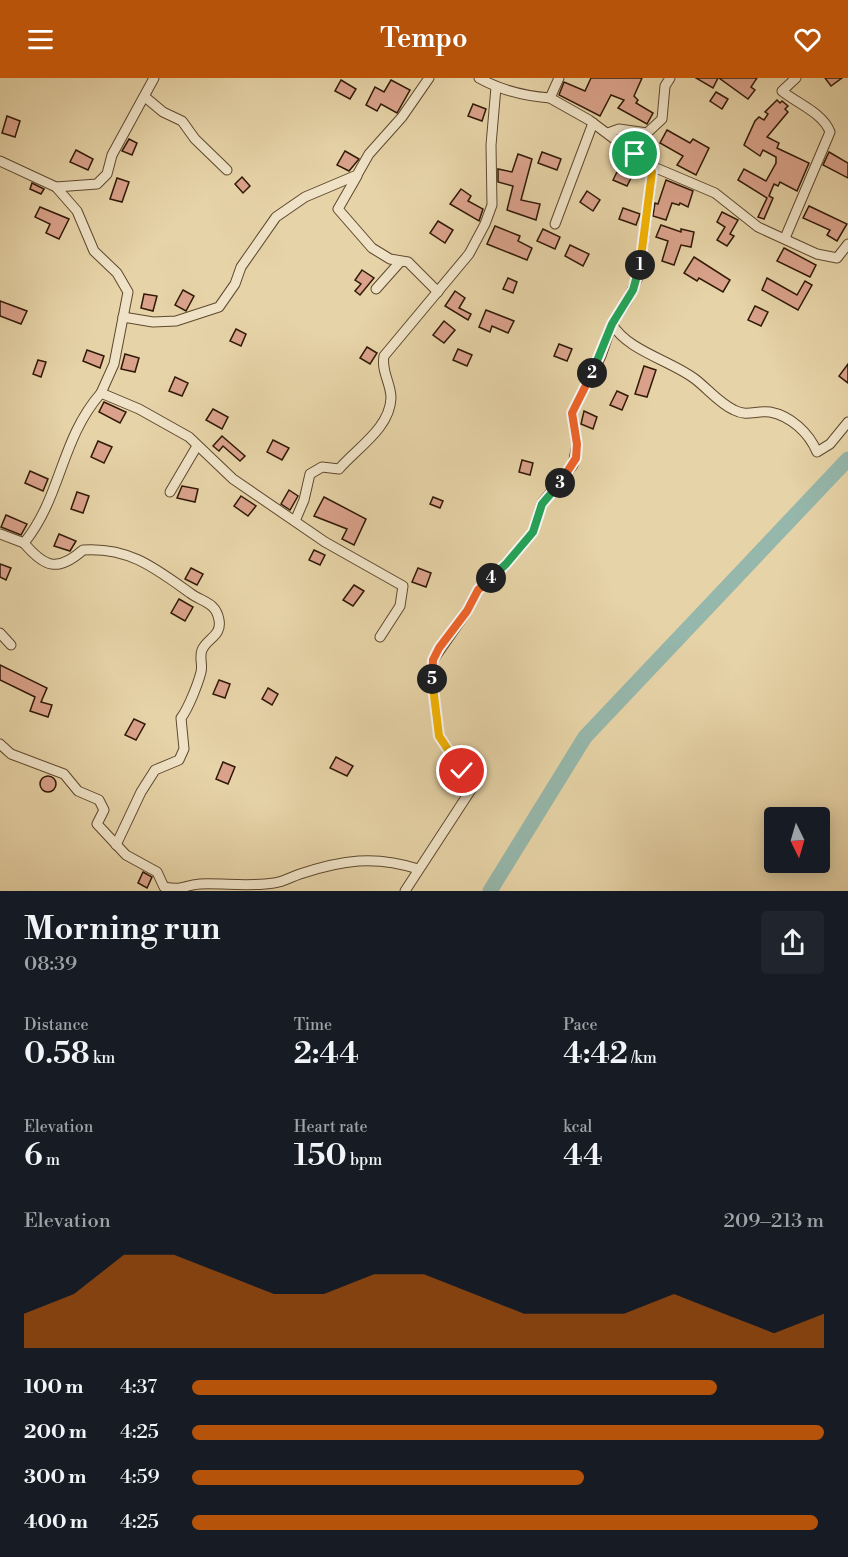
<!DOCTYPE html>
<meta charset="utf-8">
<style>
:root{--surface:#171b24;--page:#20242c;--text:#f1f3f6;--muted:#9ea1a6;--accent:#b45309}
body{margin:0;font-family:"Libre Bodoni",serif;background:var(--page);color:var(--text);height:100vh;display:flex;flex-direction:column;font-size:22px;white-space:nowrap}
*{box-sizing:border-box;margin:0}
p{font-size:20px;color:var(--muted)}
.icon{flex:none;width:33px;height:33px;fill:none;stroke:currentColor;stroke-width:2;stroke-linecap:round;stroke-linejoin:round}
.map{position:relative;height:813px;overflow:hidden}
.details{display:flex;flex-direction:column;background:var(--surface);flex:1}
.details>*{flex:none}
.needle{width:39px;rotate:175deg}
.buttons{position:absolute;left:764px;top:729px;display:grid;gap:12px}
.buttons a{display:grid;place-items:center;width:66px;height:66px;border-radius:6px;background:var(--surface);box-shadow:0 3px 15px #0003;font-size:30px}
.pin{position:absolute;display:grid;place-items:center;width:51px;height:51px;color:#fff;margin:-26px;border:3px solid #fff;border-radius:50%;box-shadow:0 2px 6px #0007}
.km{position:absolute;width:30px;height:30px;margin:-15px;border-radius:50%;background:#222;color:#fff;font-size:16px;line-height:30px;text-align:center}
.round{display:grid;place-items:center;flex:none;width:63px;height:63px;border-radius:6px;background:var(--page)}
.head{display:flex;align-items:center;justify-content:space-between;height:102px;padding:0 24px}
h1{font-size:33px;font-weight:600;line-height:45px}
.stats{display:grid;grid-template-columns:repeat(3,1fr);gap:9px;height:102px;padding:6px 24px}
.stats div{display:grid;align-content:center}
.stats b{font-size:30px;font-weight:600}
.stats small{font-size:16px;font-weight:400}
.stats p{font-size:16px}
.chart{height:168px;padding:12px 24px}
.chart p{display:flex;justify-content:space-between}
.chart svg{width:100%;height:108px;margin-top:6px;fill:var(--accent);opacity:.7}
ul{padding:0 24px;list-style:none;font-size:20px}
li{display:grid;grid-template-columns:96px 72px 1fr;align-items:center;height:45px}
li i{height:15px;border-radius:8px;background:var(--accent)}
header{display:flex;justify-content:space-between;align-items:center;height:78px;padding:0 24px;background:var(--accent);color:#fff;font-size:27px;font-weight:600}
.map>svg:first-child{display:block}
.lines{fill:none;stroke-linecap:round;stroke-linejoin:round}
.river{stroke:#96b7ab;stroke-width:15}
.building{fill:#daa28b;stroke:#301906;stroke-width:1.5}
.minor-casing{stroke:#5e482e;stroke-width:11}
.minor{stroke:#efe2c6;stroke-width:9}
.split-1-casing{stroke:#fff;stroke-width:12}
.split-2-casing{stroke:#fff;stroke-width:12}
.split-3-casing{stroke:#fff;stroke-width:12}
.split-4-casing{stroke:#fff;stroke-width:12}
.split-5-casing{stroke:#fff;stroke-width:12}
.split-6-casing{stroke:#fff;stroke-width:12}
.split-1{stroke:#f5b400;stroke-width:8}
.split-2{stroke:#22a559;stroke-width:8}
.split-3{stroke:#f0652b;stroke-width:8}
.split-4{stroke:#22a559;stroke-width:8}
.split-5{stroke:#f0652b;stroke-width:8}
.split-6{stroke:#f5b400;stroke-width:8}
</style>
<header><svg class="icon" aria-label="menu" viewBox="0 0 24 24"><path d="M4 6h16M4 12h16M4 18h16"/></svg>Tempo<svg class="icon" aria-label="heart" viewBox="0 0 24 24"><path d="M12 20l-8-8c-3-5 5-10 8-4 3-6 11-1 8 4z"/></svg></header>
<div class="map">
<svg width="848" height="813" viewBox="0 0 848 813">
<rect width="100%" height="100%" fill="#e6d3a7"/>
<filter id="stains"><feTurbulence type="fractalNoise" baseFrequency=".00333" numOctaves="4"/><feColorMatrix values="0 0 0 0 .2 0 0 0 0 .09 0 0 0 0 .02 0 0 0 .5 -.17"/></filter>
<radialGradient id="worn" r=".72"><stop offset=".6" stop-color="#630" stop-opacity="0"/><stop offset="1" stop-color="#630" stop-opacity=".3"/></radialGradient>
<g class="lines">
<polyline class="river" points="490,813 585,659 848,381"/>
</g>
<g class="building">
<polygon points="591,0 642,0 634,18 638,22 636,25 653,35 647,46 618,30 624,22 611,17 600,38 559,17 564,4 585,13"/>
<polygon points="696,0 718,0 713,10"/>
<polygon points="719,0 757,0 751,9 755,12 748,21"/>
<polygon points="825,0 842,0 831,8"/>
<polygon points="341,2 356,11 350,21 335,13"/>
<polygon points="391,2 410,12 397,35 381,26 377,33 366,27 375,9 384,14"/>
<polygon points="716,14 728,21 722,31 710,23"/>
<polygon points="777,22 780,25 782,23 788,28 785,31 788,34 767,59 779,65 777,70 809,85 797,113 780,104 778,108 774,106 769,118 773,120 764,141 758,139 767,120 738,102 744,91 766,103 776,85 776,79 763,72 760,78 744,67 755,43 759,39 764,42 768,36 765,34"/>
<polygon points="473,26 486,31 482,43 468,38"/>
<polygon points="7,38 20,43 15,59 2,55"/>
<polygon points="667,52 690,65 693,61 709,70 696,97 677,87 683,78 660,65"/>
<polygon points="651,60 655,63 647,76 641,72 647,62"/>
<polygon points="129,61 137,65 132,77 122,73"/>
<polygon points="76,72 93,81 88,92 70,84"/>
<polygon points="345,73 359,81 349,93 337,87"/>
<polygon points="542,74 561,81 557,92 538,85"/>
<polygon points="829,74 848,85 848,100 823,87"/>
<polygon points="518,76 532,81 521,122 540,126 536,142 507,132 513,108 498,104 498,91 512,94"/>
<polygon points="619,90 633,96 627,108 613,102"/>
<polygon points="242,99 250,108 243,115 235,106"/>
<polygon points="117,100 129,104 122,124 110,121"/>
<polygon points="666,102 693,113 688,129 680,125 679,127 672,125 666,142 653,138 655,125 658,126"/>
<polygon points="32,105 44,111 41,116 30,111"/>
<polygon points="461,111 471,118 468,123 483,131 479,143 450,126"/>
<polygon points="587,113 600,122 593,133 580,124"/>
<polygon points="809,128 847,146 837,163 827,157 830,152 803,140"/>
<polygon points="40,129 69,141 59,161 46,155 50,146 35,139"/>
<polygon points="623,130 640,136 636,147 619,141"/>
<polygon points="722,134 738,142 730,156 734,158 727,168 717,162 725,149 717,144"/>
<polygon points="438,143 453,152 445,165 430,155"/>
<polygon points="661,147 681,154 681,151 694,154 691,169 681,167 674,187 662,183 668,163 656,159"/>
<polygon points="495,148 520,158 518,163 532,170 527,182 487,166"/>
<polygon points="543,151 560,159 555,171 537,163"/>
<polygon points="570,167 589,176 583,188 565,178"/>
<polygon points="784,170 816,187 810,199 777,183"/>
<polygon points="694,179 730,202 723,214 699,200 697,203 684,195"/>
<polygon points="362,192 374,200 360,217 355,213 361,206 355,202"/>
<polygon points="508,200 517,204 513,215 503,211"/>
<polygon points="767,200 797,217 805,203 812,207 798,232 762,212"/>
<polygon points="183,212 194,218 186,233 175,227"/>
<polygon points="455,213 465,220 459,230 471,236 468,242 445,228"/>
<polygon points="144,216 157,218 153,233 141,230"/>
<polygon points="0,223 27,233 21,246 0,238"/>
<polygon points="755,228 768,234 761,248 748,242"/>
<polygon points="486,232 514,243 508,255 492,248 490,254 479,249"/>
<polygon points="444,243 455,252 444,265 433,257"/>
<polygon points="236,251 246,256 241,268 230,263"/>
<polygon points="559,266 572,271 567,283 554,278"/>
<polygon points="367,269 377,275 370,286 360,280"/>
<polygon points="458,271 472,277 467,288 453,282"/>
<polygon points="87,272 104,278 100,290 83,283"/>
<polygon points="125,276 139,280 135,294 121,291"/>
<polygon points="38,282 46,284 41,299 33,296"/>
<polygon points="848,286 848,305 839,298"/>
<polygon points="644,288 656,292 647,319 635,316"/>
<polygon points="175,299 188,305 182,318 169,313"/>
<polygon points="617,313 628,318 622,332 610,327"/>
<polygon points="104,324 126,334 120,345 99,334"/>
<polygon points="213,331 228,339 222,351 206,342"/>
<polygon points="584,333 597,339 593,351 581,346"/>
<polygon points="222,358 245,378 240,383 223,368 219,373 213,368"/>
<polygon points="273,362 289,370 282,382 267,374"/>
<polygon points="98,363 112,369 104,385 91,379"/>
<polygon points="522,382 533,385 530,397 519,394"/>
<polygon points="30,393 48,401 43,413 25,405"/>
<polygon points="182,408 198,411 195,424 177,420"/>
<polygon points="289,412 298,418 290,432 281,426"/>
<polygon points="77,414 89,418 83,435 71,431"/>
<polygon points="241,418 256,428 248,438 234,428"/>
<polygon points="324,419 366,441 354,467 342,461 347,451 314,438"/>
<polygon points="433,419 443,423 440,430 430,426"/>
<polygon points="6,437 27,446 21,457 1,449"/>
<polygon points="59,456 76,463 70,473 54,468"/>
<polygon points="314,472 325,477 320,487 309,482"/>
<polygon points="0,486 11,490 6,502 0,499"/>
<polygon points="191,490 203,496 197,507 185,501"/>
<polygon points="418,490 431,495 426,509 412,504"/>
<polygon points="354,507 364,513 353,528 343,522"/>
<polygon points="179,521 193,529 185,543 171,535"/>
<polygon points="0,587 47,610 41,624 52,627 48,639 30,633 35,619 0,602"/>
<polygon points="219,602 230,606 225,620 213,616"/>
<polygon points="268,610 278,616 272,627 262,621"/>
<polygon points="134,641 145,646 136,662 125,657"/>
<polygon points="336,679 353,688 347,698 330,690"/>
<polygon points="223,684 235,689 228,706 216,701"/>
<circle cx="48" cy="706" r="8"/>
<polygon points="143,794 152,799 147,810 138,805"/>
</g>
<g class="lines">
<g class="minor-casing">
<g id="minor">
<path d="M479 0C502 13 524 18 550 20"/>
<polyline points="145,19 163,34 182,43 195,61 227,92"/>
<polyline points="608,55 619,51 647,55 662,41 665,8 670,0"/>
<polyline points="0,83 56,109 77,133 94,173 117,195 128,214 114,286 101,315 139,331 189,359 233,401 325,464 403,508 400,528 380,559"/>
<polyline points="649,87 715,115 758,149 817,176 837,180 848,166"/>
<polyline points="357,98 338,131 372,170 390,181 408,184 438,214"/>
<polyline points="56,109 97,106 107,96 112,77 154,0"/>
<polyline points="555,146 593,45"/>
<path d="M785 160 830 54C823 35 798 26 782 13L796 0"/>
<polyline points="376,211 400,184"/>
<polyline points="123,239 153,244 176,243 219,229 235,206 241,189 276,139 305,119 357,97 369,76 402,39 429,0"/>
<path d="M612 246C628 273 670 282 695 301 708 311 719 325 734 332 747 339 757 332 770 334 791 338 809 355 817 374L830 366 848 344"/>
<polyline points="170,414 197,368"/>
<path d="M295 443 304 422 310 396 322 389 339 391C357 370 390 350 391 320 391 305 381 294 384 278L469 176 485 146 492 127 491 67 496 9"/>
<path d="M0 456 24 465C62 418 60 362 101 315"/>
<path d="M24 465C45 490 58 494 83 472 129 469 155 490 190 515 202 524 216 524 219 542 222 558 207 560 202 572 199 579 203 587 201 594 198 606 188 631 181 640L184 671 179 682 155 692 141 714 116 767"/>
<polyline points="0,555 11,567"/>
<path d="M0 666 11 676 64 696 78 713 99 722 104 732 97 746 126 777 157 794 164 809C185 813 183 807 200 806 224 805 249 809 274 805 283 804 291 799 300 796 342 782 375 777 418 791"/>
<polyline points="405,813 476,704 462,693 439,658 432,601 433,582 467,533 478,512 506,486 533,454 542,425 573,387 577,366 572,335 601,278 612,246 627,223 639,197 652,94 649,87 589,42 550,20 559,0"/>
</g>
</g>
<use href="#minor" class="minor"/>
</g>
<g class="lines">
<g class="split-1-casing">
<polyline id="split-1" points="635,76 649,87 652,94 640,187"/>
</g>
<g class="split-2-casing">
<polyline id="split-2" points="592,295 612,246 633,212 640,187"/>
</g>
<g class="split-3-casing">
<polyline id="split-3" points="560,405 576,380 577,366 572,335 592,295"/>
</g>
<g class="split-4-casing">
<polyline id="split-4" points="491,500 506,486 533,454 542,426 560,405"/>
</g>
<g class="split-5-casing">
<polyline id="split-5" points="432,601 433,582 439,570 467,533 478,512 491,500"/>
</g>
<g class="split-6-casing">
<polyline id="split-6" points="432,601 439,658 462,693"/>
</g>
<use href="#split-1" class="split-1"/>
<use href="#split-2" class="split-2"/>
<use href="#split-3" class="split-3"/>
<use href="#split-4" class="split-4"/>
<use href="#split-5" class="split-5"/>
<use href="#split-6" class="split-6"/>
</g>
<rect width="100%" height="100%" filter="url(#stains)"/>
<rect width="100%" height="100%" fill="url(#worn)"/>
</svg>
<div class="buttons">
<a><svg class="needle" viewBox="-14 -14 28 28"><path d="M0-13l5 13h-10z" fill="#e53935"/><path d="M0 13l5-13h-10z" fill="#9ea1a6"/></svg></a>
</div>
<div class="pin" style="left:635px;top:76px;background:#1e9e55"><svg class="icon" aria-label="arrive" viewBox="0 0 24 24"><path d="M6 21V4h12l-3 4 3 4H6"/></svg></div>
<div class="pin" style="left:462px;top:693px;background:#d93025"><svg class="icon" aria-label="check" viewBox="0 0 24 24"><path d="M5 12l5 5 9-10"/></svg></div>
<b class="km" style="left:640px;top:187px">1</b>
<b class="km" style="left:592px;top:295px">2</b>
<b class="km" style="left:560px;top:405px">3</b>
<b class="km" style="left:491px;top:500px">4</b>
<b class="km" style="left:432px;top:601px">5</b>
</div>
<section class="details">
<div class="head"><div><h1>Morning run</h1><p>08:39</p></div><a class="round"><svg class="icon" aria-label="share" viewBox="0 0 24 24"><path d="M12 15V3M7 8l5-5 5 5M5 13v7h14v-7"/></svg></a></div>
<div class="stats">
<div><p>Distance</p><b>0.58<small> km</small></b></div>
<div><p>Time</p><b>2:44</b></div>
<div><p>Pace</p><b>4:42<small> /km</small></b></div>
</div>
<div class="stats">
<div><p>Elevation</p><b>6<small> m</small></b></div>
<div><p>Heart rate</p><b>150<small> bpm</small></b></div>
<div><p>kcal</p><b>44</b></div>
</div>
<div class="chart"><p><span>Elevation</span>209–213 m</p>
<svg viewBox="0 0 160 44" preserveAspectRatio="none"><path d="M0 44V30L10 22L20 6L30 6L40 14L50 22L60 22L70 14L80 14L90 22L100 30L110 30L120 30L130 22L140 30L150 38L160 30V44z"/></svg>
</div>
<ul>
<li><b>100 m</b>4:37<i style="width:83%"></i></li>
<li><b>200 m</b>4:25<i style="width:100%"></i></li>
<li><b>300 m</b>4:59<i style="width:62%"></i></li>
<li><b>400 m</b>4:25<i style="width:99%"></i></li>
</ul>
</section>
